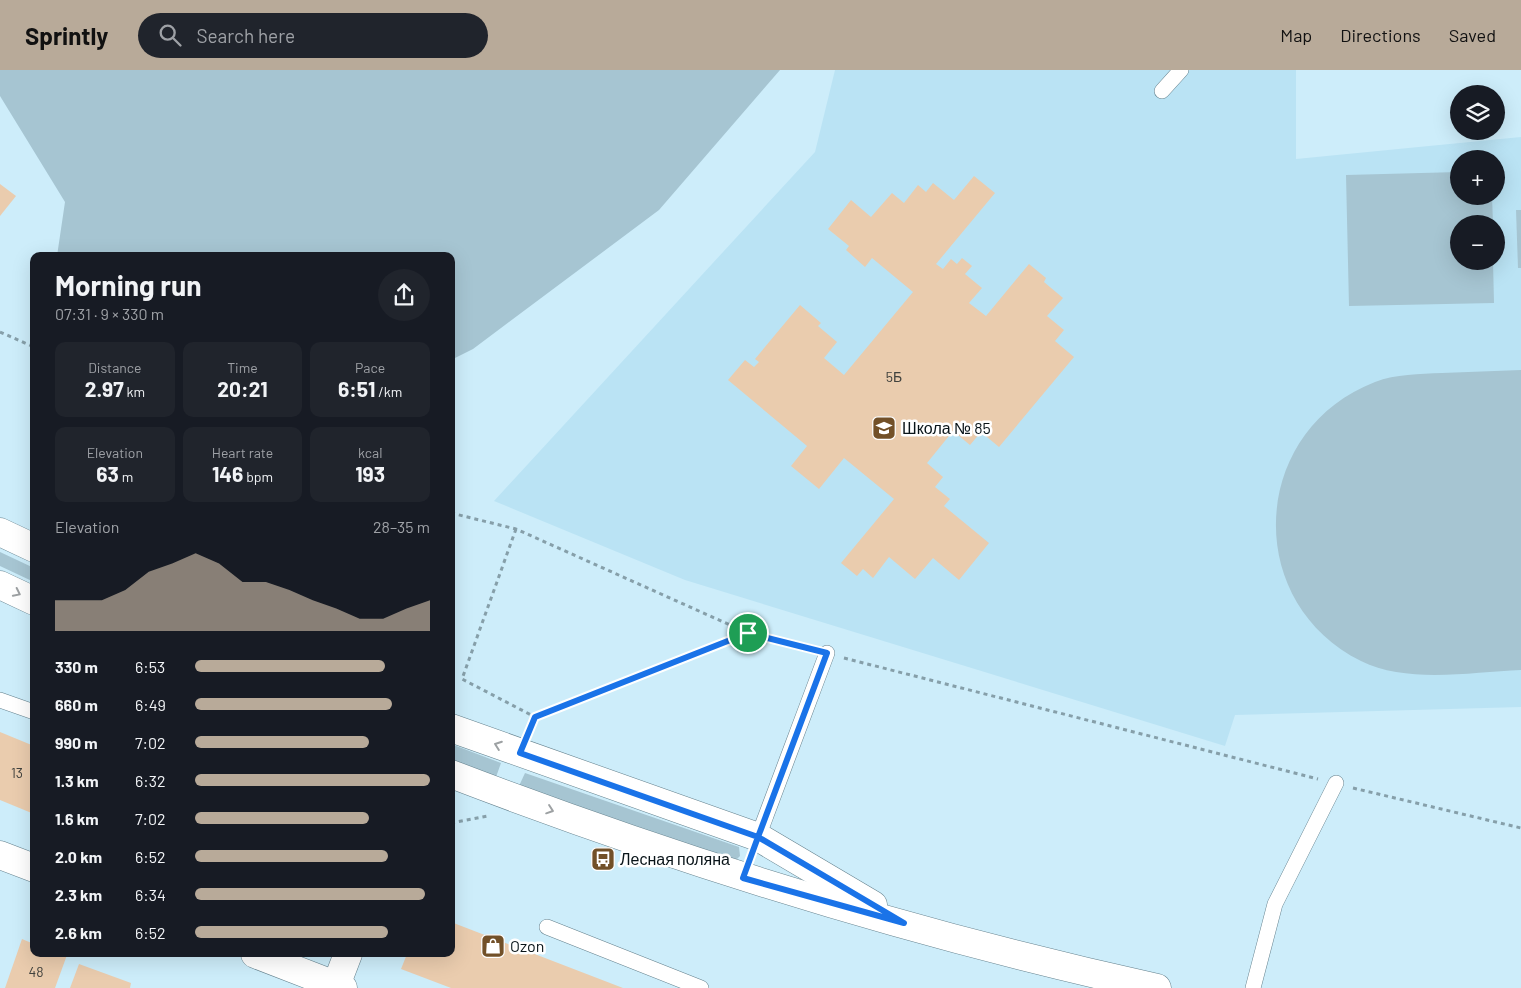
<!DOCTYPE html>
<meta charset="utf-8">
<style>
:root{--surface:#171b24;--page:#20242c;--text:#f1f3f6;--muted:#9ea1a6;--accent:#b8aa99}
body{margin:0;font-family:Barlow,sans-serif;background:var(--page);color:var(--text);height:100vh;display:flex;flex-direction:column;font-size:19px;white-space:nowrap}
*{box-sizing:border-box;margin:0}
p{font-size:16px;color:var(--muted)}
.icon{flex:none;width:28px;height:28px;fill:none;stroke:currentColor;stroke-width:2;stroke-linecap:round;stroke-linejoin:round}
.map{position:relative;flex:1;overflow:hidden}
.side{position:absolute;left:30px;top:182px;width:425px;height:705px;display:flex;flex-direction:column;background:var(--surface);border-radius:10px;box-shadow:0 5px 20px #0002}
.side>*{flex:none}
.controls{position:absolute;left:1450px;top:15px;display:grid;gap:10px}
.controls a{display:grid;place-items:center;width:55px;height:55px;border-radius:50%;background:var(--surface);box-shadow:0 5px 20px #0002;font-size:25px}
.pin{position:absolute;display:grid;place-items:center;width:42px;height:42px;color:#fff;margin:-21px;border:2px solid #fff;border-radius:50%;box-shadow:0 1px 5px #0007}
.round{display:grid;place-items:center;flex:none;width:52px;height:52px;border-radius:26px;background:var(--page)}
.overview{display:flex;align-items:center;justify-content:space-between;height:85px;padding:0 25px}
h1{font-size:28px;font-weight:700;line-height:38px}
.stats{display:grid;grid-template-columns:repeat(3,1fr);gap:8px;height:85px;padding:5px 25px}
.stats div{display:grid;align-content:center;border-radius:10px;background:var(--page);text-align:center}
.stats b{font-size:21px;font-weight:700}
.stats small{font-size:14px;font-weight:400}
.stats p{font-size:14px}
.chart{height:140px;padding:10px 25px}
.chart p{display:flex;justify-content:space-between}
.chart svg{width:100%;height:90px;margin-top:5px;fill:var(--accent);opacity:.7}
ul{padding:0 25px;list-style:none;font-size:16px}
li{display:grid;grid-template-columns:80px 60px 1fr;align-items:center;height:38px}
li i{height:12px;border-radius:6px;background:var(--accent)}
header{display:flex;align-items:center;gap:30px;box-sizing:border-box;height:70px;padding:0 25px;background:var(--accent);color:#111}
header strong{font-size:24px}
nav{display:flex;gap:28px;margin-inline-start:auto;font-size:18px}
.search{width:350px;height:45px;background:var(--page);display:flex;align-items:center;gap:12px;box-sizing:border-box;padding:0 18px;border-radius:28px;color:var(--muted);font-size:19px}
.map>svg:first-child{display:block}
.built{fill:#bae3f4;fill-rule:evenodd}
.green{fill:#a6c5d2}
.building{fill:#eaccae}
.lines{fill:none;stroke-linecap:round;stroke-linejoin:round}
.service-casing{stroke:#64818d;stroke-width:16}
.minor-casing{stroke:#64818d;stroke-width:29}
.secondary-casing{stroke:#64818d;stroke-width:29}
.path{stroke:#869fa9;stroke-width:3;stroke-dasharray:4 4;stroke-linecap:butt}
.service{stroke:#fff;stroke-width:15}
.minor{stroke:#fff;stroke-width:28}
.secondary{stroke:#fff;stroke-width:28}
.oneway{stroke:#9da1a3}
.route-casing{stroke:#fff;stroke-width:10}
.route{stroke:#1a73e8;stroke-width:6}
.labels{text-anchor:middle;stroke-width:5;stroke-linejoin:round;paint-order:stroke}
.number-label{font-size:14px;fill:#41423e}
.poi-label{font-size:16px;fill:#091419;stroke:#fff;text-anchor:start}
</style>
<header>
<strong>Sprintly</strong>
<div class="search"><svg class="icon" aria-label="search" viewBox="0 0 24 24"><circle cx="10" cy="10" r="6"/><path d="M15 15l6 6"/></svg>Search here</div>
<nav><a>Map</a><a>Directions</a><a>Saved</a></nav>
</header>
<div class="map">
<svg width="1521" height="918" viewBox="0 0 1521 918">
<rect width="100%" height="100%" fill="#cdedfa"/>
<path class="built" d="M835 0H1296V89L1521 67V637L1235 645 1225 676 685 510 494 431 815 82ZM1459 89H1496V126H1459ZM1459 154H1496V191H1459Z"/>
<g class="green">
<polygon points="0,0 780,0 659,140 473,279 451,290 451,186 57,186 65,132 0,26"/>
<polygon points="1459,102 1459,126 1492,126 1493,154 1459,154 1459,191 1493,191 1494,233 1349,236 1346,105"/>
<polygon points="1516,140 1521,140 1521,198 1518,198"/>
<path d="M1521 300V600C1471 602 1407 614 1361 591 1241 531 1250 360 1375 312 1396 304 1419 304 1442 303 1468 302 1495 301 1521 300Z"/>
<polygon points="0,482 34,498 34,512 0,496"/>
<polygon points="451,674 501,693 496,707 451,689"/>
<polygon points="525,703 739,777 740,786 734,792 519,716"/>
</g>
<g class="building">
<polygon points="974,106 995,123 936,194 943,199 951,189 957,194 962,188 972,196 965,204 982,218 969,233 986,246 1029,194 1046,208 1044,212 1063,228 1047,246 1064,260 1055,271 1074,287 999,377 981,362 970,375 953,361 927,393 943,407 935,417 950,429 944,436 989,473 959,510 933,488 915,509 889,487 873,508 863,499 857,506 841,493 894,429 844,388 819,419 791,396 807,376 728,310 745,290 754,297 759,292 755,289 800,235 821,253 818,256 837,272 824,288 844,305 913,222 872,188 865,197 846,180 849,176 828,159 851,130 871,147 892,123 904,133 918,115 926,122 933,113 954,130"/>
<polygon points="0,114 16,126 0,146"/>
<polygon points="0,662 34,676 34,744 0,730"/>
<polygon points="451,852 623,918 451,918 401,899 407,884 451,884"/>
<polygon points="22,869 34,874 34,884 67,885 55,918 5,918"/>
<polygon points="79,894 131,913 130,918 70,918"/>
</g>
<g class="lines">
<g class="service-casing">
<g id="service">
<polyline points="1162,21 1181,0"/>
<polyline points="0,630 34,642"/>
<polyline points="758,767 827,583"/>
<polyline points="547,857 701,918"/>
<polyline points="1253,918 1275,834 1336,713"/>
</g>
</g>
<g class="minor-casing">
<g id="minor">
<polyline points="0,785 34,798"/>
<polyline points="255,884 343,918"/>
<polyline points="335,918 348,884"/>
</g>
</g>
<g class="secondary-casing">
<g id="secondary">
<polyline points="0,462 34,478"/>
<polyline points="0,515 34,531"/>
<polyline points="451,658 758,767 873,835"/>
<path d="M451 704C681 792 916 865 1157 918"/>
</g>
</g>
<g class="path">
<polyline points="0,262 34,277"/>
<polyline points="451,443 516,459 748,563 809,579"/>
<polyline points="516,459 462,609 535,647 530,658"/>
<polyline points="844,588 1318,709"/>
<polyline points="535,647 748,563"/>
<polyline points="1353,718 1521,758"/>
<polyline points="451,753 488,746"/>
</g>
<use href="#service" class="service"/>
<use href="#minor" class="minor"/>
<use href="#secondary" class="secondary"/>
</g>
<defs><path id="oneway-chevron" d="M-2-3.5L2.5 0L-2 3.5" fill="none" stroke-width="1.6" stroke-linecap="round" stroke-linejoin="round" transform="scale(1.25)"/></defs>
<g class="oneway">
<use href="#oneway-chevron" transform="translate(17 523) rotate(26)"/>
<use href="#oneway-chevron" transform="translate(498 675) rotate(-160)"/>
<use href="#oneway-chevron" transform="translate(550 740) rotate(19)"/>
</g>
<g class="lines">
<g class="route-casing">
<polyline id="route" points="748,563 535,647 520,683 758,767 743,808 904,853 758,767 827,583 748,563"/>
</g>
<use href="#route" class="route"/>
</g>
<defs>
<g id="school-square" transform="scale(1.25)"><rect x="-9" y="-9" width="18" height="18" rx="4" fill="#725028" stroke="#fff"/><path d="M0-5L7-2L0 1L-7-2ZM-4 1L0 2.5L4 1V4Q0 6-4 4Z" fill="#fff"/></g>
<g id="bus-square" transform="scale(1.25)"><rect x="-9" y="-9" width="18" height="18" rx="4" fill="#725028" stroke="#fff"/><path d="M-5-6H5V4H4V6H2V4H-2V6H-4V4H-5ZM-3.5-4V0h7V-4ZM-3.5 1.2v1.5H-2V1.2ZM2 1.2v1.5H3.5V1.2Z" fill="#fff"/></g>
<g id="shop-square" transform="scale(1.25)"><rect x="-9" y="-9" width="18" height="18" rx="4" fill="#725028" stroke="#fff"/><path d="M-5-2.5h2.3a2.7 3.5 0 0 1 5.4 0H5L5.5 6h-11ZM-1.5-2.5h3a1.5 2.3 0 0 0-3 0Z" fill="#fff"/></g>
</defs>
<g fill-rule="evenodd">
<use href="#school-square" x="884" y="358"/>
<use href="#bus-square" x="603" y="789"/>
<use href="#shop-square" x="493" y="876"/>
</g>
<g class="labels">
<g class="number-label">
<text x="894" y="312">5Б</text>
<text x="17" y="708">13</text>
<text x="36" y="907">48</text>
</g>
<g class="poi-label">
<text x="902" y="364">Школа № 85</text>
<text x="620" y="795">Лесная поляна</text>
<text x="510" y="882">Ozon</text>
</g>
</g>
</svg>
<div class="controls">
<a><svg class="icon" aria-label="layers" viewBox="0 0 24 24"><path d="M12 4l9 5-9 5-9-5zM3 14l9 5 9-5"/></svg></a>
<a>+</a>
<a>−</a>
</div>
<div class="pin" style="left:748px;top:563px;background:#1e9e55"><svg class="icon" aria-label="arrive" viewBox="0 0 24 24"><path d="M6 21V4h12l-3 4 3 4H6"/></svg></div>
<section class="side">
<div class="overview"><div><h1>Morning run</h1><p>07:31 · 9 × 330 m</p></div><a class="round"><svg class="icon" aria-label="share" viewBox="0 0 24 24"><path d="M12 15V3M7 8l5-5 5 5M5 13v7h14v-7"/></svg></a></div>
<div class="stats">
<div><p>Distance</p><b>2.97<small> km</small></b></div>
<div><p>Time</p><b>20:21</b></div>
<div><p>Pace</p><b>6:51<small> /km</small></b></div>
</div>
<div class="stats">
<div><p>Elevation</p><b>63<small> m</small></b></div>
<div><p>Heart rate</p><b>146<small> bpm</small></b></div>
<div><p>kcal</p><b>193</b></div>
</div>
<div class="chart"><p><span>Elevation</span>28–35 m</p>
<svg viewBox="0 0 160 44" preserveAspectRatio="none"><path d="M0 44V29L10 29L20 29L30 24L40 15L50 11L60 6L70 11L80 20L90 20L100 24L110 29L120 33L130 38L140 38L150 33L160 29V44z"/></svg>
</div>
<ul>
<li><b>330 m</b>6:53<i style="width:81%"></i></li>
<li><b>660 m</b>6:49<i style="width:84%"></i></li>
<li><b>990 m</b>7:02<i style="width:74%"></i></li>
<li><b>1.3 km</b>6:32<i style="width:100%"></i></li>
<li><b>1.6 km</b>7:02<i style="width:74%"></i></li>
<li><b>2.0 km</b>6:52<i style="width:82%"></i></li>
<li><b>2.3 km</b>6:34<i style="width:98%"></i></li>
<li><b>2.6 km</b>6:52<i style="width:82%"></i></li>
</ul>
</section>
</div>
